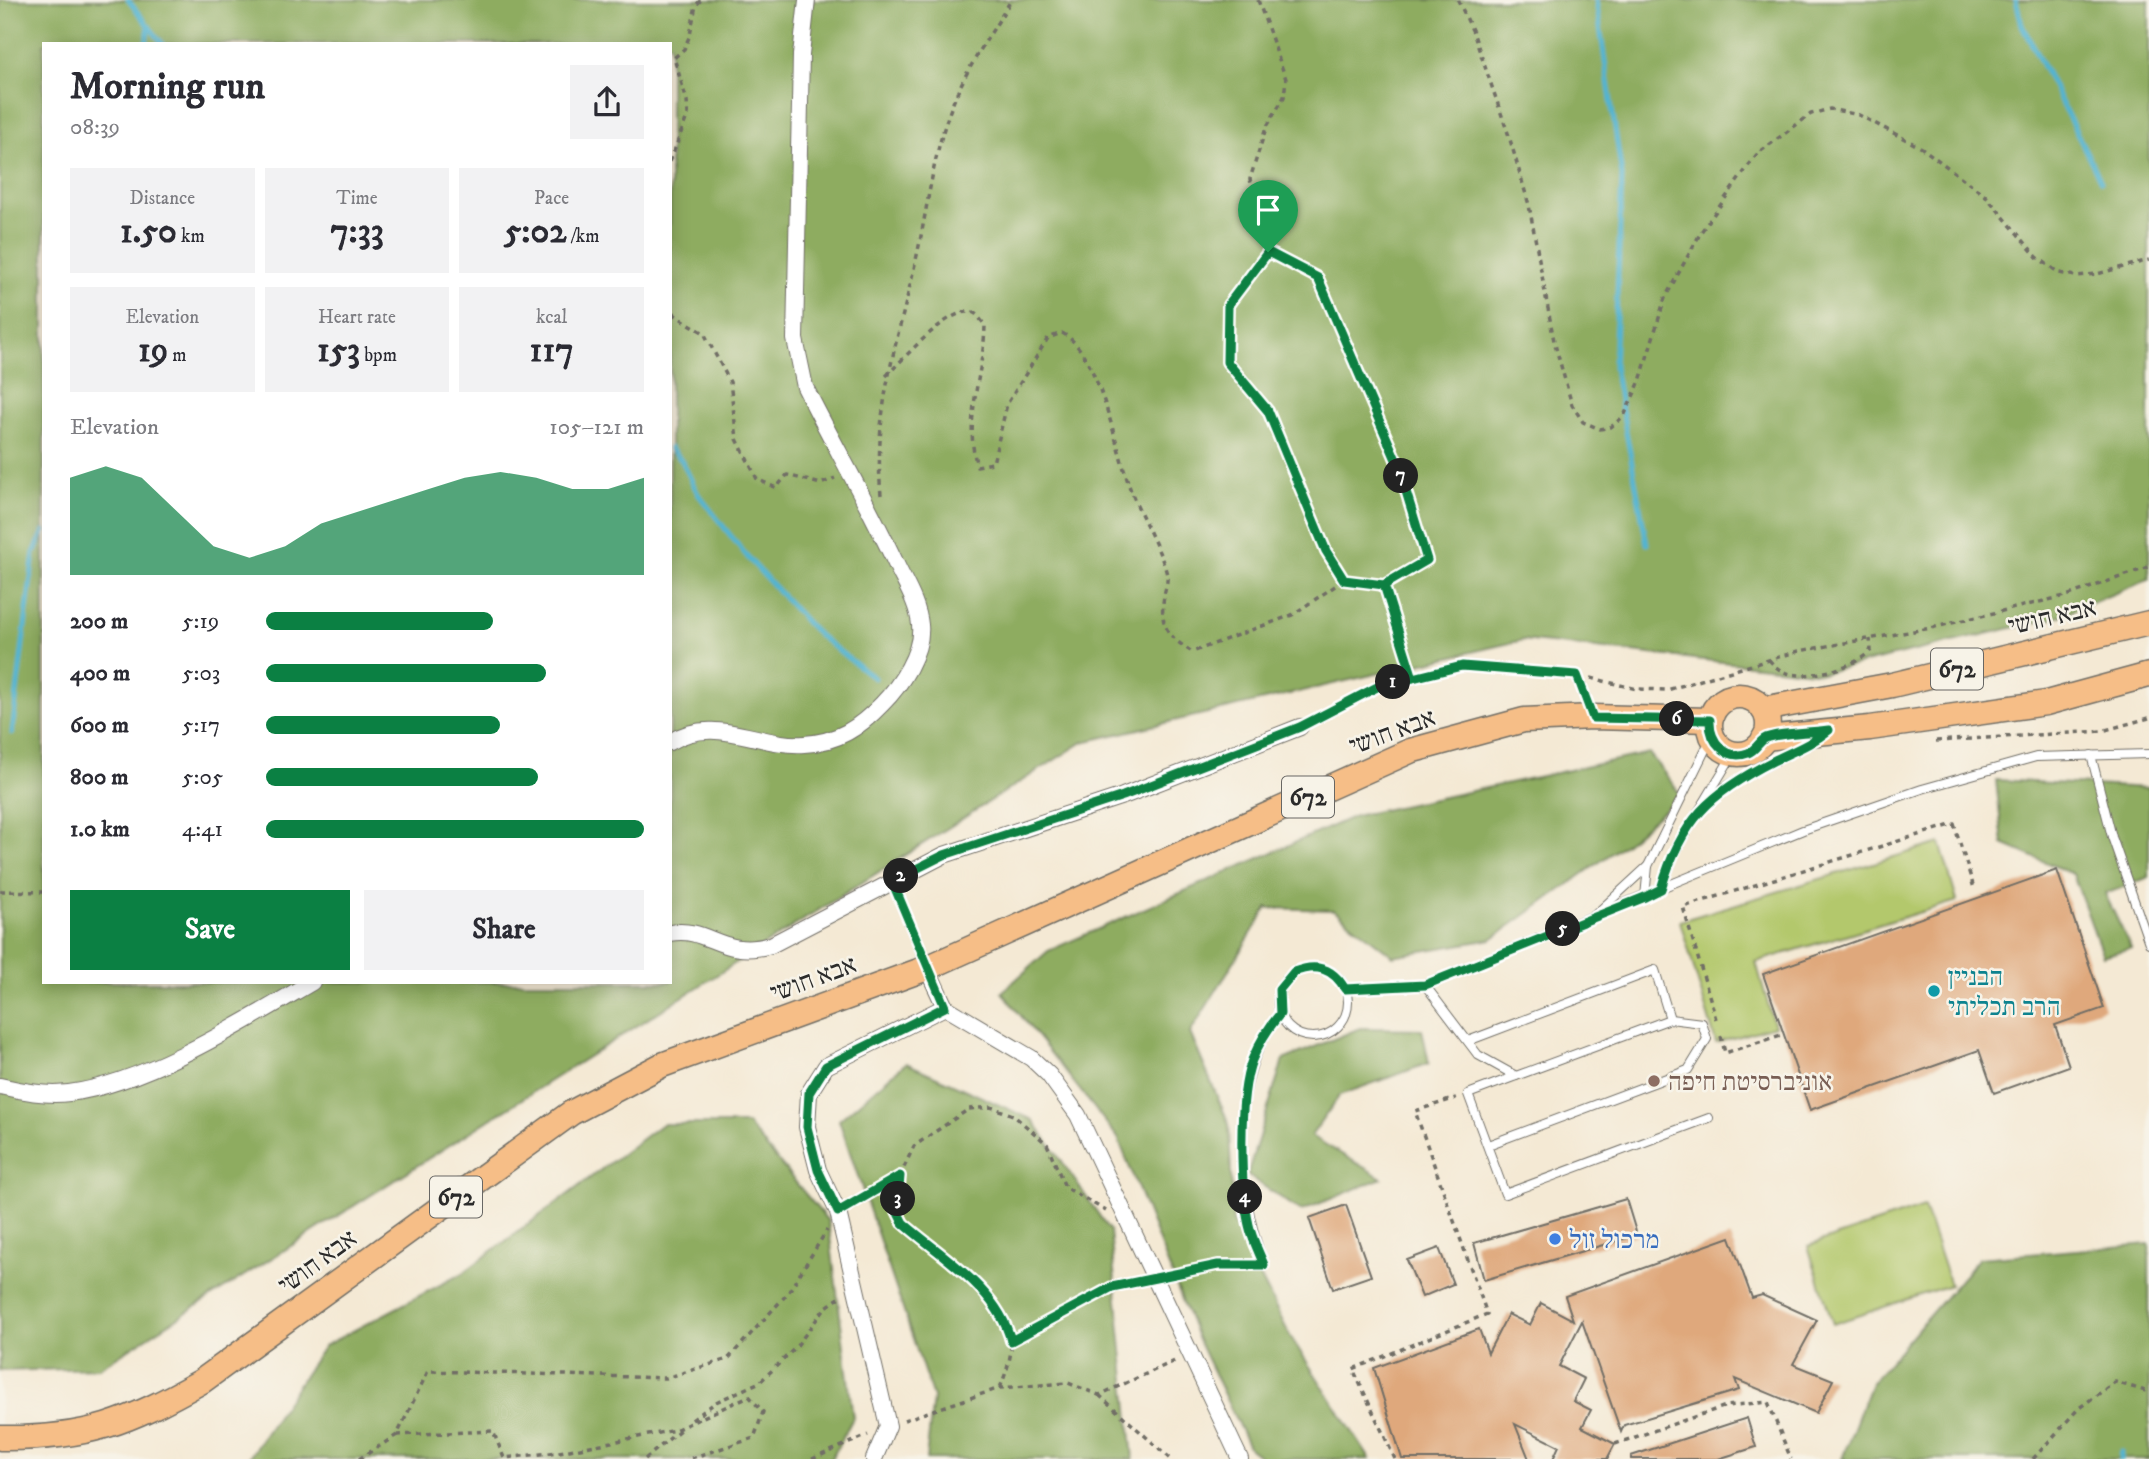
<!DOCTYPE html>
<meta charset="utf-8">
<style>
:root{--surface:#fff;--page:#f2f2f3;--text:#2b2b33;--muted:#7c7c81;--accent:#0b8043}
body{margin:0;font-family:"IM FELL DW Pica","Frank Ruhl Libre",serif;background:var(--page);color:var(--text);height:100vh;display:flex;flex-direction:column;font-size:26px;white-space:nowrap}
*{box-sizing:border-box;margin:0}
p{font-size:23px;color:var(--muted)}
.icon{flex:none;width:38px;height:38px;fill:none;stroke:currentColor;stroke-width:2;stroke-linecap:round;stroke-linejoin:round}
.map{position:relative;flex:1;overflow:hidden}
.details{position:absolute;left:42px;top:42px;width:630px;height:942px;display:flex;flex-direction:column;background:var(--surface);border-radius:0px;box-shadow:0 4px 18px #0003}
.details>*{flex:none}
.pin{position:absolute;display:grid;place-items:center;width:60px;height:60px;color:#fff;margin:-72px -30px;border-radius:50% 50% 50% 0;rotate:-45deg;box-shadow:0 0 7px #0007}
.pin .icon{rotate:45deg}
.km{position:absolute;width:35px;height:35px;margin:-18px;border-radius:50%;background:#222;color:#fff;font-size:19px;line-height:35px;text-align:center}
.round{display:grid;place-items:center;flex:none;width:74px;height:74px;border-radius:0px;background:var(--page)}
.head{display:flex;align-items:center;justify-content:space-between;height:119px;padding:0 28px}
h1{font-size:38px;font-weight:700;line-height:52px}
.stats{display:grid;grid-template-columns:repeat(3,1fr);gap:10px;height:119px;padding:7px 28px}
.stats div{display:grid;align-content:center;border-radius:0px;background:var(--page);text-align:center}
.stats b{font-size:35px;font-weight:700}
.stats small{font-size:19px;font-weight:400}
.stats p{font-size:19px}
.chart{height:196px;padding:14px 28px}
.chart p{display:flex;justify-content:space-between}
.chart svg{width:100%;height:126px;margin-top:7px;fill:var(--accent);opacity:.7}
.cta{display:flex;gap:14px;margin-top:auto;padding:14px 28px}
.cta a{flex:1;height:80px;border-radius:0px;background:var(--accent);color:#fff;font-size:28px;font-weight:700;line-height:80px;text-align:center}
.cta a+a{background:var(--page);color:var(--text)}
ul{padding:0 28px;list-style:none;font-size:23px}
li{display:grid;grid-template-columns:112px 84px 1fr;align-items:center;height:52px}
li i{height:18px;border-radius:9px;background:var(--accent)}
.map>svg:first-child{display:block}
.green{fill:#b3c86c;stroke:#6f7a4c;stroke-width:2}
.forest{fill:#8eac60;stroke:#5c6c46;stroke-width:2;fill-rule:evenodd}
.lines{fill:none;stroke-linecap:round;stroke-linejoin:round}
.stream{stroke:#53b4d1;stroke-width:5}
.building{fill:#dfa87c}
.lane-casing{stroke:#716e66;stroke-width:10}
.street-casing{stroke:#716e66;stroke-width:18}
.primary-casing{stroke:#716e66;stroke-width:27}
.path{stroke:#716e66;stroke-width:3.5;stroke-dasharray:5 5;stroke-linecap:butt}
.lane{stroke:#fff;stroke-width:8}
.street{stroke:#fff;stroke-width:16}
.primary{stroke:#f6be87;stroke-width:24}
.route-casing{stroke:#fff;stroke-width:14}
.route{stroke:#0b8043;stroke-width:9}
.culture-dot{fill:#0f9aa8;stroke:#f7f3e8;stroke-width:2.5}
.education-dot{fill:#8d6e63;stroke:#f7f3e8;stroke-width:2.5}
.shop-dot{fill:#3f7fe0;stroke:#f7f3e8;stroke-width:2.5}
.labels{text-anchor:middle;stroke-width:5;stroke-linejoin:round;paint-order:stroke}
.shield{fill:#f7f3e8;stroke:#686764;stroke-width:2}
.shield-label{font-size:24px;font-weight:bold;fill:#2b2b2b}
.street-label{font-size:26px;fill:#2b2b2b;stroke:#f7f3e8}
.culture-label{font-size:26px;fill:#0d838f;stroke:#f7f3e8;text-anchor:start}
.education-label{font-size:26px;fill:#785e54;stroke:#f7f3e8;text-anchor:start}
.shop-label{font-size:26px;fill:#366cbe;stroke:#f7f3e8;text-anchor:start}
</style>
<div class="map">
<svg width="2149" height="1459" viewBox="0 0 2149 1459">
<rect width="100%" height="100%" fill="#f7f3e8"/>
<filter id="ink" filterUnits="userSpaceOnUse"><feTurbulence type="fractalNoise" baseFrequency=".0143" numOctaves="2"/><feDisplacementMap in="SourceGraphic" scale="14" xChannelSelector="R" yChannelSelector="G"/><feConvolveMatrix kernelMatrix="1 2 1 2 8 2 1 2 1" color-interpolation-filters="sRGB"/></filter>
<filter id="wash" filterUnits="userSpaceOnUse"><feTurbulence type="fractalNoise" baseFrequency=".00686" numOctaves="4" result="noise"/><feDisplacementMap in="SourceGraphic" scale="28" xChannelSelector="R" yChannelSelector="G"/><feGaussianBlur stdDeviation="1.57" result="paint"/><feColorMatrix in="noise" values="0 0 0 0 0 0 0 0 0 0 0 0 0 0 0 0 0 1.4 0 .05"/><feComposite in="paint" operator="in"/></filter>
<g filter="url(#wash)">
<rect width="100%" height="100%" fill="#f4e9d4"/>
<g class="green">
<polygon points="1940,843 1957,901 1756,962 1774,1026 1716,1043 1680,921"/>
<polygon points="1924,1207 1950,1285 1833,1324 1808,1246"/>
</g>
<g class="forest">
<path d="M0 0H2149V579L2058 617 1822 673 1523 640 1083 742 99 1368 0 1371ZM44 44H670V982H44Z"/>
<polygon points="1649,753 1681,795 1626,843 1492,939 1393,956 1334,910 1267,908 1190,1033 1229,1124 1233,1222 1290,1336 1370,1459 1263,1459 1250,1449 1198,1340 1118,1138 1002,992 1048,951 1355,816"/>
<polygon points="1996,780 2149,788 2149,877 2105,894 2131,948 2103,956 2073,874 2003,844"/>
<polygon points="1360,1028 1422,1029 1429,1063 1340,1095 1311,1136 1382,1178 1301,1211 1247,1175 1283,1060"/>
<polygon points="906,1063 1033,1120 1110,1231 1133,1459 926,1459 933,1398 839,1120"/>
<polygon points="662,1124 747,1124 828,1221 853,1418 831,1459 248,1459 324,1346 463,1273"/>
<polygon points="2149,1244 2149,1459 1842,1459 1871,1383 1979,1258"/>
</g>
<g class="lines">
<g class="stream">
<polyline points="128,0 163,44"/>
<polyline points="1596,0 1622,176 1614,367 1647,544"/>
<polyline points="2016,0 2022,25 2101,181"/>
<polyline points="146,44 149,26"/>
<polyline points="670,448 682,461 698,494 749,559 817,634 874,678"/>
<polyline points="12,733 34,553 44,531"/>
<polyline points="2120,1459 2121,1452"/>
</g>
</g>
<g id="blocks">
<g class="building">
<polygon points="2057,870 2104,1008 2055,1025 2069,1066 1994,1093 1979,1050 1810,1110 1763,974"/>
<polygon points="1626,1199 1637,1235 1484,1280 1474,1243"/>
<polygon points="1346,1205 1371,1276 1333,1289 1309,1218"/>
<polygon points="1730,1237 1752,1298 1762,1295 1817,1320 1793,1364 1833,1380 1816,1413 1735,1379 1739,1390 1624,1425 1621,1432 1582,1321 1559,1366 1584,1379 1573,1401 1591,1410 1582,1427 1615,1444 1607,1459 1553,1459 1559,1446 1515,1424 1529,1459 1402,1459 1374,1368 1479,1329 1488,1353 1508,1314 1530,1325 1541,1303 1573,1320 1565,1296"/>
<polygon points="1439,1248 1453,1284 1422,1297 1407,1260"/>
<polygon points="1747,1418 1756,1447 1718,1459 1631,1459 1631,1456"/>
</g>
</g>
</g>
<g filter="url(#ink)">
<use href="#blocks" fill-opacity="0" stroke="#716e66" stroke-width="2"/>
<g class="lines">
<g class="lane-casing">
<g id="lane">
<polyline points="1300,727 1381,685 1462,666 1577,675 1592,715"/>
<polyline points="2091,755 2112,837 2149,943"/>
<polyline points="1704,805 1725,787 1814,741"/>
<polyline points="892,881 926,965"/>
<polyline points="1661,889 1675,851 1733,754"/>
<polyline points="1645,897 1648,866 1712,736"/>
<polyline points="1596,914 1648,866"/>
<circle cx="1313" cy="1002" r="35"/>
<polyline points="1425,985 1478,1055 1516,1076 1468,1094 1505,1194 1709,1118"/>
<polyline points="1345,989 1425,985 1803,830 1922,789 2036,757 2149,754"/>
<polyline points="1468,1041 1655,970 1670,1019"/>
<polyline points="1488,1145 1688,1070 1707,1039 1702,1023 1670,1019 1516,1076"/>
<path d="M1153 1279 1218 1265H1264C1237 1191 1226 1079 1280 1014"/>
</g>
</g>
<g class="street-casing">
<g id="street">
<path d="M670 742C714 714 759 747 804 744 838 742 859 728 882 704 900 686 923 652 920 625 918 604 906 585 897 566 869 505 835 447 805 387L795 339 801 55 807 0"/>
<path d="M670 933C709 926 721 959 771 945L944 855 1123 796 1300 727"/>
<polyline points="927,968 945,1007 1031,1058 1049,1075 1078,1115 1240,1459"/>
<path d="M0 1086C22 1091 46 1096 69 1093 147 1083 244 1022 312 982"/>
<polyline points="874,1459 888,1426 838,1212 818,1170 807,1127 809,1093 826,1066 945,1007"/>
</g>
</g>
<g class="primary-casing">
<g id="primary">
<circle cx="1739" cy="725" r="29"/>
<polyline points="1763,709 1892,685 2149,623"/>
<polyline points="1764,738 1870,728 2046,703 2149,675"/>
<path d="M0 1438C88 1439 127 1423 202 1381L571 1113 662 1065 927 968 1410 751 1524 720 1593 717 1710 720"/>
</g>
</g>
<g class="path">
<polyline points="1258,0 1286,79 1284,97 1266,128 1250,179 1268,252 1228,305 1227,362 1267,411 1326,551 1344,580"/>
<polyline points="1458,0 1473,32 1509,136 1529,205 1554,341 1572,405 1583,422 1600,429 1611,427 1624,416 1640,381 1665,298 1701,232 1757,154 1811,114 1830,109 1859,115 1922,148 1986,196 2037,257 2059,273 2076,276 2097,274 2149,260"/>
<polyline points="670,162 688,114 687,101 674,58 684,49 690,35 696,5 701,0"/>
<polyline points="1268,252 1318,278 1397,462 1427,560 1384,585"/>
<polyline points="670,303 675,315 704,333 730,382 737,439 757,479 776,488 787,475 821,484 835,478"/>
<path d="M886 376C901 362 951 303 974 313 978 315 982 322 985 325 984 373 963 418 977 466L993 463 1007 404 1048 338 1062 333C1099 351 1117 453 1131 491 1140 514 1163 555 1167 575 1168 581 1165 590 1164 596 1159 627 1168 636 1192 652L1292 615 1344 580 1384 585 1410 668"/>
<path d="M881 495C873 411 897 344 915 264 928 209 932 155 953 103 967 67 992 33 1011 0"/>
<path d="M1769 660C1774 665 1779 671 1787 673 1809 680 1856 667 1871 650L1870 639"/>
<polyline points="1591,678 1637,689 1667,690 1799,651 1931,628 2069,595 2149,567"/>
<polyline points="1936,741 2102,731 2149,718"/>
<polyline points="0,891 44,892"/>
<polyline points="1716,1019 1683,907 1954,824 1974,888"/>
<polyline points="1721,1036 1725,1053 1784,1034"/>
<polyline points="850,1205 900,1176"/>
<polyline points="1011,1341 1112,1287 1141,1281"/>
<path d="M1000 1388C1006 1373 1012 1357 1011 1341 1006 1296 936 1251 903 1223L897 1211 900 1176 914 1146 969 1109 991 1107 1013 1115 1047 1144 1065 1187 1106 1211"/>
<polyline points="1099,1395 1171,1459"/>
<polyline points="692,1420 716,1402 760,1382 796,1347 825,1308 843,1295"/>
<polyline points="904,1420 1000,1388 1068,1383 1099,1395 1175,1361"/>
<polyline points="397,1435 493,1431 504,1458 559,1452 675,1430 749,1396 763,1412 754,1438 688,1459"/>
<polyline points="1615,1444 1726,1406 1768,1402 1791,1459"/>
<polyline points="359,1459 397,1435 428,1371 666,1378 728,1359 788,1293 827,1230"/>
<polyline points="645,1459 681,1429"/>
<polyline points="812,1459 868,1435"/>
<polyline points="1395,1459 1353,1369 1487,1314 1415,1111 1456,1098"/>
<polyline points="2033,1459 2079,1408 2115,1382 2149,1392"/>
</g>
<use href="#lane" class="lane"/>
<use href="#street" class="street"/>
<use href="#primary" class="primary"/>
</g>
</g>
<g class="lines" filter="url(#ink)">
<g class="route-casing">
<path id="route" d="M1268 252 1228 305 1227 362 1268 411 1326 551 1344 580 1384 585 1413 678 1381 685 1300 727 1123 796 944 855 892 881 945 1007 826 1066 809 1093 807 1127 818 1170 838 1212 900 1176 897 1211 903 1223C942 1257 998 1289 1011 1341L1112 1287 1218 1265H1264C1259 1252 1252 1239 1249 1225 1240 1186 1238 1097 1252 1060 1259 1043 1268 1028 1280 1014L1279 990 1294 972C1316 963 1333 968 1345 989L1425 985 1645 897 1661 889C1681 820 1710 793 1773 761 1793 751 1812 744 1829 730 1817 732 1773 733 1764 739 1758 743 1756 750 1748 753 1726 761 1709 741 1710 720L1593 718 1577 675 1462 666 1413 678 1384 585 1427 560 1397 462 1318 278 1268 252"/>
</g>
<use href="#route" class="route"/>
</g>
<circle class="culture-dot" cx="1934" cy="991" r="7"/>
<circle class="education-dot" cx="1654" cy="1081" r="7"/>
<circle class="shop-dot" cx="1555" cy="1239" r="7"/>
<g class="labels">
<g class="shield">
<rect x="1931" y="648.5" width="52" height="41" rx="5"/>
<rect x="1282" y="776.5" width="52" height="41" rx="5"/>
<rect x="430" y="1176.5" width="52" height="41" rx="5"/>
</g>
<g class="shield-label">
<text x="1957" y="677">672</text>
<text x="1308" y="805">672</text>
<text x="456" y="1205">672</text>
</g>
<g class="street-label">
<text transform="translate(2052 616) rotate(-13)" y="9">אבא חושי</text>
<text transform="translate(1392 731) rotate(-20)" y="9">אבא חושי</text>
<text transform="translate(813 978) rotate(-20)" y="9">אבא חושי</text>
<text transform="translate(317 1261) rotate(-36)" y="9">אבא חושי</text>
</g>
<g class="culture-label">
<text x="1948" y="985">הבניין<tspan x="1948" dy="30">הרב תכליתי</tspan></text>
</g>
<g class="education-label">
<text x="1668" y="1090">אוניברסיטת חיפה</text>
</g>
<g class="shop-label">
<text x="1569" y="1248">מרכול זול</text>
</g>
</g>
</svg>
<div class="pin" style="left:1268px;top:252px;background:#1e9e55"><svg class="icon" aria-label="arrive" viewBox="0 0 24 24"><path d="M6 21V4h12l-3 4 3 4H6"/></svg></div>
<b class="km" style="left:1393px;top:682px">1</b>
<b class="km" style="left:901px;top:876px">2</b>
<b class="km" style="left:898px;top:1199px">3</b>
<b class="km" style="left:1245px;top:1197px">4</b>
<b class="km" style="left:1563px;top:929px">5</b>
<b class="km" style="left:1677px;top:719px">6</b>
<b class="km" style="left:1401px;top:476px">7</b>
<section class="details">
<div class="head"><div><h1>Morning run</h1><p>08:39</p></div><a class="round"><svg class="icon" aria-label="share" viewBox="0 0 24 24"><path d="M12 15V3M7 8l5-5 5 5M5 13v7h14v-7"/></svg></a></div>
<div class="stats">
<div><p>Distance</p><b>1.50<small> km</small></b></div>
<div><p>Time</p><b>7:33</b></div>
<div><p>Pace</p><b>5:02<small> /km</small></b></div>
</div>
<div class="stats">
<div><p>Elevation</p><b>19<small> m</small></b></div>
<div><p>Heart rate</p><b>153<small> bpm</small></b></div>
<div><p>kcal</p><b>117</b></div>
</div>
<div class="chart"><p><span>Elevation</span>105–121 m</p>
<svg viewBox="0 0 160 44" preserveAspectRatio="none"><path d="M0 44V10L10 6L20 10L30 22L40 34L50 38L60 34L70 26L80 22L90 18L100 14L110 10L120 8L130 10L140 14L150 14L160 10V44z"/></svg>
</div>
<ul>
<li><b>200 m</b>5:19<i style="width:60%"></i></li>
<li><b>400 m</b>5:03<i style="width:74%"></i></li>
<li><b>600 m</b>5:17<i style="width:62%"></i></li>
<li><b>800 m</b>5:05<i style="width:72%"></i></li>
<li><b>1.0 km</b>4:41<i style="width:100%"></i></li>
</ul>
<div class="cta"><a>Save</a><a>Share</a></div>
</section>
</div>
